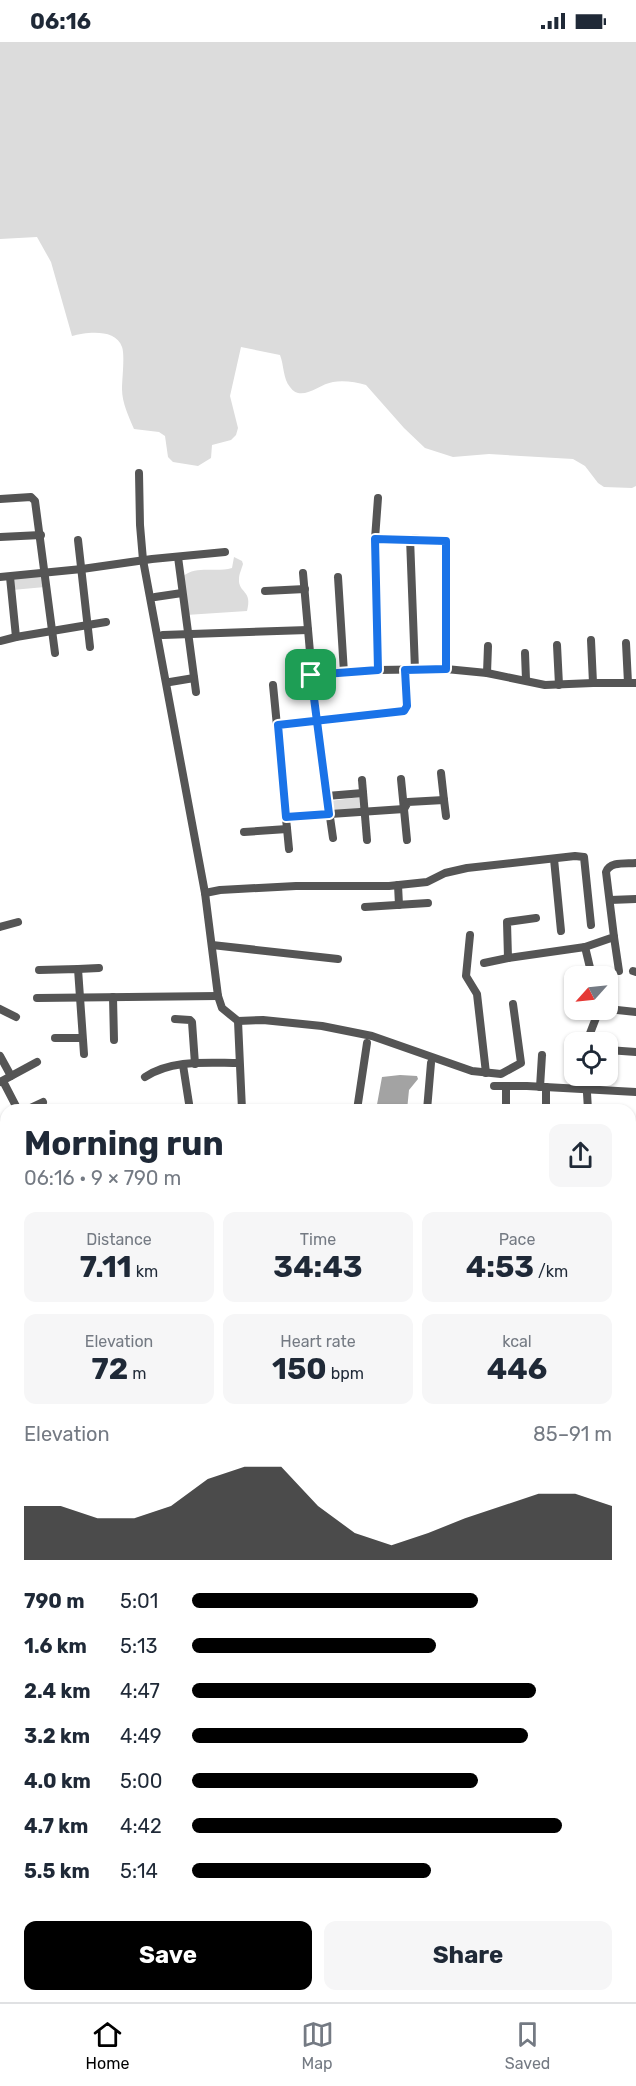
<!DOCTYPE html>
<meta charset="utf-8">
<style>
:root{--surface:#fff;--page:#f6f6f7;--text:#1f2937;--muted:#747a83;--line:#e0e1e3;--accent:#000}
body{margin:0;font-family:Rubik,sans-serif;background:var(--page);color:var(--text);height:100vh;display:flex;flex-direction:column;font-size:22px;white-space:nowrap}
*{box-sizing:border-box;margin:0}
p{font-size:20px;color:var(--muted)}
.icon{flex:none;width:33px;height:33px;fill:none;stroke:currentColor;stroke-width:2;stroke-linecap:round;stroke-linejoin:round}
.map{position:relative;flex:1;overflow:hidden}
.details{position:absolute;left:0px;top:1062px;width:636px;height:898px;display:flex;flex-direction:column;background:var(--surface);border-radius:18px 18px 0 0;box-shadow:0 2px 4px #0004}
.details>*{flex:none}
.needle{width:39px;rotate:243deg}
.fabs{position:absolute;left:564px;top:924px;display:grid;gap:12px}
.fabs a{display:grid;place-items:center;width:54px;height:54px;border-radius:12px;background:var(--surface);box-shadow:0 2px 4px #0004;font-size:30px}
.pin{position:absolute;display:grid;place-items:center;width:51px;height:51px;color:#fff;margin:-26px;border-radius:12px;box-shadow:0 3px 9px #0006}
.round{display:grid;place-items:center;flex:none;width:63px;height:63px;border-radius:12px;background:var(--page)}
.summary{display:flex;align-items:center;justify-content:space-between;height:102px;padding:0 24px}
h1{font-size:33px;font-weight:700;line-height:45px}
.stats{display:grid;grid-template-columns:repeat(3,1fr);gap:9px;height:102px;padding:6px 24px}
.stats div{display:grid;align-content:center;border-radius:12px;background:var(--page);text-align:center}
.stats b{font-size:30px;font-weight:700}
.stats small{font-size:16px;font-weight:400}
.stats p{font-size:16px}
.chart{height:168px;padding:12px 24px}
.chart p{display:flex;justify-content:space-between}
.chart svg{width:100%;height:108px;margin-top:6px;fill:var(--accent);opacity:.7}
.primary-button{display:flex;gap:12px;margin-top:auto;padding:12px 24px}
.primary-button a{flex:1;height:69px;border-radius:12px;background:var(--accent);color:#fff;font-size:24px;font-weight:700;line-height:69px;text-align:center}
.primary-button a+a{background:var(--page);color:var(--text)}
ul{padding:0 24px;list-style:none;font-size:20px}
li{display:grid;grid-template-columns:96px 72px 1fr;align-items:center;height:45px}
li i{height:15px;border-radius:8px;background:var(--accent)}
.status{display:flex;justify-content:space-between;align-items:center;height:42px;padding:0 30px;background:var(--surface);direction:ltr}
.status svg{height:16px;fill:currentColor}
.tab-bar{display:flex;justify-content:space-around;align-items:center;height:84px;border-top:2px solid var(--line);background:var(--surface);font-size:16px;color:var(--muted)}
.tab-bar a{display:grid;justify-items:center;gap:3px}
.tab-bar .selected{color:var(--accent)}
.map>svg:first-child{display:block}
.green{fill:#dcdcdc}
.water{fill:#a3a3a3}
.lines{fill:none;stroke-linecap:round;stroke-linejoin:round}
.minor{stroke:#555;stroke-width:8}
.tertiary{stroke:#555;stroke-width:9}
.secondary{stroke:#222;stroke-width:10}
.route-casing{stroke:#fff;stroke-width:12}
.route{stroke:#1a73e8;stroke-width:8}
</style>
<div class="status"><b>06:16</b><svg viewBox="0 0 49 12"><path d="M0 12V9h3v3zM5 12V6h3v6zM10 12V3h3v9zM15 12V0h3v12zM26 1h20v11H26zM47 4h2v5h-2z"/></svg></div>
<div class="map">
<svg width="636" height="1960" viewBox="0 0 636 1960">
<rect width="100%" height="100%" fill="#fff"/>
<g class="green">
<path d="M0 0H636V444L632 446 604 445 598 441 585 424 573 417 489 412 453 415 425 406 404 386 366 343C356 340 343 338 333 340 319 342 301 361 290 345 283 337 284 323 280 313L241 305 230 354 238 386 236 393 231 398 212 403 211 416 198 424 173 420 168 415 165 394 159 390 134 387C129 375 122 361 122 347 122 337 125 313 122 305 116 286 86 290 72 294L51 220 37 195 0 197Z"/>
<path d="M234 515 242 519 243 522C242 526 239 532 239 537 238 551 253 548 247 569L186 573 183 534C198 523 215 531 232 526Z"/>
<polygon points="44,533 45,545 12,548 12,536"/>
<polygon points="361,755 362,766 331,771 330,759"/>
</g>
<polygon class="water" points="400,1033 417,1034 418,1037 409,1048 407,1068 376,1068 382,1035"/>
<g class="lines">
<g class="minor">
<polyline points="139,431 140,483 143,518 205,851 218,954 222,966 238,979 263,978 322,984 372,994 472,1029 501,1032 521,1021 513,962"/>
<polyline points="378,456 375,497 378,628"/>
<polyline points="0,457 31,455 35,459 55,611"/>
<polyline points="0,495 41,493"/>
<polyline points="410,496 415,628"/>
<polyline points="375,497 410,496 446,500 446,627"/>
<polyline points="78,498 90,605"/>
<polyline points="178,515 196,650"/>
<polyline points="303,531 316,678 333,796"/>
<polyline points="0,535 82,527 152,517 225,510"/>
<polyline points="10,535 16,595"/>
<polyline points="338,535 344,631"/>
<polyline points="265,549 305,547"/>
<polyline points="155,555 182,551"/>
<polyline points="163,593 308,588"/>
<polyline points="591,598 593,641"/>
<polyline points="0,599 16,595 106,580"/>
<polyline points="626,601 628,641"/>
<polyline points="557,603 559,643"/>
<polyline points="525,611 526,638"/>
<polyline points="487,631 488,604"/>
<polyline points="311,633 378,628 446,627 487,631 545,643 593,641 636,641"/>
<polyline points="170,640 194,636"/>
<polyline points="273,643 289,807"/>
<polyline points="277,683 403,669 407,664 405,628"/>
<polyline points="401,737 407,798"/>
<polyline points="362,738 367,798"/>
<polyline points="327,754 363,751"/>
<polyline points="444,758 446,774"/>
<polyline points="286,775 404,767 408,760 444,758 441,731"/>
<polyline points="244,790 287,787"/>
<polyline points="554,817 561,889"/>
<polyline points="398,843 399,863"/>
<polyline points="205,851 220,848 296,844 389,844 427,840 445,831 467,826 575,814 584,815 591,883"/>
<polyline points="610,858 636,857"/>
<polyline points="365,865 428,861"/>
<path d="M536 876 507 880 508 916 585 905 614 895 606 830C610 819 626 822 636 821"/>
<polyline points="0,885 18,880"/>
<polyline points="470,893 466,934 477,952 486,1031"/>
<polyline points="614,895 619,929"/>
<polyline points="212,903 338,917"/>
<polyline points="585,905 592,934"/>
<polyline points="484,921 508,916"/>
<polyline points="78,927 99,926"/>
<polyline points="39,928 78,927 84,1012"/>
<polyline points="633,929 636,930"/>
<polyline points="113,955 114,998"/>
<polyline points="37,956 218,954"/>
<polyline points="0,967 16,975"/>
<polyline points="608,967 636,970"/>
<polyline points="175,977 190,978 192,980 195,1022"/>
<polyline points="238,979 242,1068"/>
<polyline points="55,996 82,996"/>
<polyline points="588,1000 589,994 599,968"/>
<polyline points="608,1008 636,1010"/>
<polyline points="0,1014 11,1034"/>
<polyline points="183,1023 190,1068"/>
<polyline points="586,1034 588,1068"/>
<path d="M145 1035C172 1017 208 1021 239 1021"/>
<polyline points="3,1039 18,1068"/>
<polyline points="0,1040 37,1020"/>
<polyline points="494,1044 527,1044 636,1050"/>
<polyline points="506,1044 506,1068"/>
<polyline points="540,1045 542,1013"/>
<polyline points="26,1068 43,1060"/>
<polyline points="317,1068 317,1066"/>
<polyline points="357,1068 367,1001"/>
<polyline points="427,1068 431,1021"/>
<polyline points="546,1068 546,1045"/>
<polyline points="630,1089 636,1090"/>
<polyline points="630,1127 636,1127"/>
<polyline points="630,1163 636,1164"/>
<polyline points="630,1206 636,1206"/>
<polyline points="630,1229 636,1228"/>
<polyline points="630,1259 636,1258"/>
<polyline points="630,1278 636,1277"/>
<polyline points="630,1308 636,1308"/>
<polyline points="630,1341 636,1340"/>
<polyline points="0,1356 6,1355"/>
<polyline points="0,1381 6,1380"/>
<polyline points="630,1450 636,1451"/>
<polyline points="0,1508 6,1507"/>
<polyline points="0,1531 6,1529"/>
<polyline points="630,1537 636,1535"/>
<polyline points="0,1573 6,1591"/>
<polyline points="630,1631 636,1630"/>
<polyline points="0,1640 6,1639"/>
<polyline points="0,1723 6,1736"/>
<polyline points="630,1918 636,1916"/>
<polyline points="630,1943 636,1941"/>
<polyline points="61,1954 62,1960"/>
<polyline points="177,1954 179,1960"/>
<polyline points="336,1954 340,1960"/>
<polyline points="435,1954 437,1960"/>
<polyline points="574,1954 574,1960"/>
<polyline points="622,1954 623,1960"/>
<polyline points="202,1960 205,1956 215,1954"/>
<polyline points="503,1960 537,1954"/>
</g>
<polyline class="tertiary" points="630,1818 636,1808"/>
<g class="secondary">
<polyline points="630,1843 636,1855"/>
<polyline points="86,1960 97,1954"/>
</g>
</g>
<g class="lines">
<g class="route-casing">
<polyline id="route" points="311,633 329,772 286,775 278,683 404,669 407,664 405,628 446,627 446,499 375,497 378,628 311,633"/>
</g>
<use href="#route" class="route"/>
</g>
</svg>
<div class="fabs">
<a><svg class="needle" viewBox="-14 -14 28 28"><path d="M0-13l5 13h-10z" fill="#e53935"/><path d="M0 13l5-13h-10z" fill="#747a83"/></svg></a>
<a><svg class="icon" aria-label="locate" viewBox="0 0 24 24"><circle cx="12" cy="12" r="6"/><path d="M12 2v4M12 18v4M2 12h4M18 12h4"/></svg></a>
</div>
<div class="pin" style="left:311px;top:633px;background:#1e9e55"><svg class="icon" aria-label="arrive" viewBox="0 0 24 24"><path d="M6 21V4h12l-3 4 3 4H6"/></svg></div>
<section class="details">
<div class="summary"><div><h1>Morning run</h1><p>06:16 · 9 × 790 m</p></div><a class="round"><svg class="icon" aria-label="share" viewBox="0 0 24 24"><path d="M12 15V3M7 8l5-5 5 5M5 13v7h14v-7"/></svg></a></div>
<div class="stats">
<div><p>Distance</p><b>7.11<small> km</small></b></div>
<div><p>Time</p><b>34:43</b></div>
<div><p>Pace</p><b>4:53<small> /km</small></b></div>
</div>
<div class="stats">
<div><p>Elevation</p><b>72<small> m</small></b></div>
<div><p>Heart rate</p><b>150<small> bpm</small></b></div>
<div><p>kcal</p><b>446</b></div>
</div>
<div class="chart"><p><span>Elevation</span>85–91 m</p>
<svg viewBox="0 0 160 44" preserveAspectRatio="none"><path d="M0 44V22L10 22L20 27L30 27L40 22L50 11L60 6L70 6L80 22L90 33L100 38L110 33L120 27L130 22L140 17L150 17L160 22V44z"/></svg>
</div>
<ul>
<li><b>790 m</b>5:01<i style="width:68%"></i></li>
<li><b>1.6 km</b>5:13<i style="width:58%"></i></li>
<li><b>2.4 km</b>4:47<i style="width:82%"></i></li>
<li><b>3.2 km</b>4:49<i style="width:80%"></i></li>
<li><b>4.0 km</b>5:00<i style="width:68%"></i></li>
<li><b>4.7 km</b>4:42<i style="width:88%"></i></li>
<li><b>5.5 km</b>5:14<i style="width:57%"></i></li>
</ul>
<div class="primary-button"><a>Save</a><a>Share</a></div>
</section>
</div>
<nav class="tab-bar">
<a class="selected"><svg class="icon" aria-label="home" viewBox="0 0 24 24"><path d="M3 11l9-7 9 7M6 9v11h12V9"/></svg>Home</a>
<a><svg class="icon" aria-label="map" viewBox="0 0 24 24"><path d="M3 6l6-2 6 2 6-2v14l-6 2-6-2-6 2zM9 4v14M15 6v14"/></svg>Map</a>
<a><svg class="icon" aria-label="saved" viewBox="0 0 24 24"><path d="M7 4h10v16l-5-4-5 4z"/></svg>Saved</a>
</nav>
